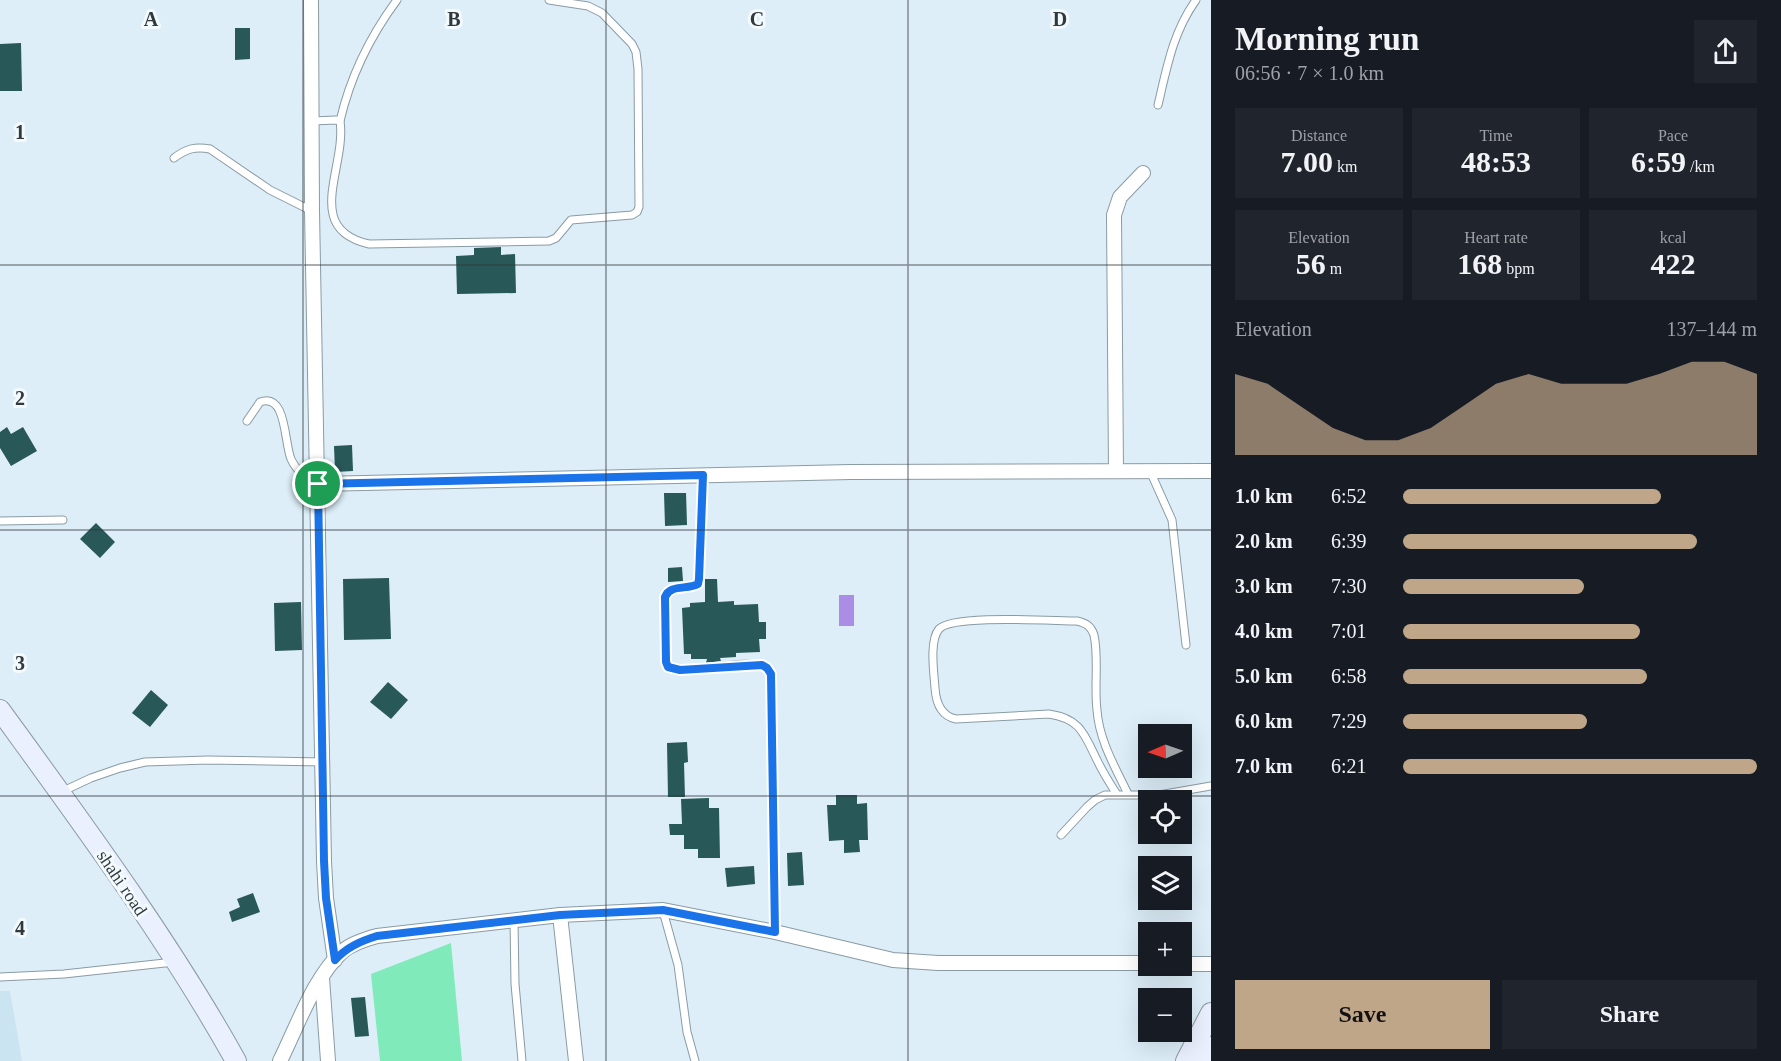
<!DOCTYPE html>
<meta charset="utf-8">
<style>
:root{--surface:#171b24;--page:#20242c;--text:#f1f3f6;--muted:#9ea1a6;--accent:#c0a688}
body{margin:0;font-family:"Times New Roman",serif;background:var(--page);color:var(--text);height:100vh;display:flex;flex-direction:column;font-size:22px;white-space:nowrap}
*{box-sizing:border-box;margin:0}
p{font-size:20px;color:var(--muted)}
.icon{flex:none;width:33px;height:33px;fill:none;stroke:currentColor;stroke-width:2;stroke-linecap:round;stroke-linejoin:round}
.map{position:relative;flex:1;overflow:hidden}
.drawer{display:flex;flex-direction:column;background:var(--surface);width:570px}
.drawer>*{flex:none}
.needle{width:39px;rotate:268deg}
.fabs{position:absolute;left:1138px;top:724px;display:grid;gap:12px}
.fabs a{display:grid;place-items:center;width:54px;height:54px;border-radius:0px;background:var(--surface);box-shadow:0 6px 24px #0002;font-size:30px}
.pin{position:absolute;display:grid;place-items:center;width:51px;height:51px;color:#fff;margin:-26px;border:3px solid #fff;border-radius:50%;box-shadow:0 2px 6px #0007}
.round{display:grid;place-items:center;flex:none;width:63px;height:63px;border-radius:0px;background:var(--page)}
.summary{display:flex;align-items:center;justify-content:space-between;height:102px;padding:0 24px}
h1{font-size:33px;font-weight:800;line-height:45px}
.stats{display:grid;grid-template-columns:repeat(3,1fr);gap:9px;height:102px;padding:6px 24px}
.stats div{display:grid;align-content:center;border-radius:0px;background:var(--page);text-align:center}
.stats b{font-size:30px;font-weight:800}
.stats small{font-size:16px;font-weight:400}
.stats p{font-size:16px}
.chart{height:168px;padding:12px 24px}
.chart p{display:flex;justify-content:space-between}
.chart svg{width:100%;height:108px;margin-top:6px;fill:var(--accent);opacity:.7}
.cta{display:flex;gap:12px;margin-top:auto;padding:12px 24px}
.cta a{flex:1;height:69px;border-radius:0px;background:var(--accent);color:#111;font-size:24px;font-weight:800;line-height:69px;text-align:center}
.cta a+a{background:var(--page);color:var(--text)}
ul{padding:0 24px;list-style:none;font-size:20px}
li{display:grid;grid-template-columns:96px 72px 1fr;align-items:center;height:45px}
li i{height:15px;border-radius:8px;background:var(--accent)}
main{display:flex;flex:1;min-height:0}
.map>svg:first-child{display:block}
.built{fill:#cbe4f2}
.green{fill:#80eabb}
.water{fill:#ac8de5}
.building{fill:#295859}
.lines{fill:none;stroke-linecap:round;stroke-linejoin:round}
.lane-casing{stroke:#8a9ba4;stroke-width:9}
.street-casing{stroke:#8a9ba4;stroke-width:16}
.secondary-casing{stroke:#8a9ba4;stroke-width:22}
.lane{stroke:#fff;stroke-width:7}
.street{stroke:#fff;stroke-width:14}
.secondary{stroke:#eaf0fe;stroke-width:20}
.route-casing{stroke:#fff;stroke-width:12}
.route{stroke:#1a73e8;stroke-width:8}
.grid{fill:none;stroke:#32393d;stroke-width:1.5;stroke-opacity:0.55}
.labels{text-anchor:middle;stroke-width:6;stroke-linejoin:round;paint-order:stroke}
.street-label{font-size:18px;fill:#32393d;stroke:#f3fafe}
.grid-label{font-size:20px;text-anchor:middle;font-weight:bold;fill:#32393d;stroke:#f3fafe;stroke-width:6;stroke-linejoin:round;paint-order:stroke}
</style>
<main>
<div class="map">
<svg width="1211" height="1061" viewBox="0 0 1211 1061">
<rect width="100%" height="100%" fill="#ddeef8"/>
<polygon class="built" points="0,991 10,991 22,1061 0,1061"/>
<polygon class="green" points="451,943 462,1061 380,1061 371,974"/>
<rect class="water" x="839" y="595" width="15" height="31"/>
<g class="building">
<polygon points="235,28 250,28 250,59 235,60"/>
<polygon points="21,43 22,91 0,91 0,44"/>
<polygon points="501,247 501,255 515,254 516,293 457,294 456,256 474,255 474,248"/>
<polygon points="7,427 11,434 23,427 37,451 11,466 0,448 0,432"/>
<polygon points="352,445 353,471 335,472 334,446"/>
<polygon points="664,493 686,493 687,525 665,526"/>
<polygon points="96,523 115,542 100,558 80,539"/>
<polygon points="682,567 683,581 668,582 668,568"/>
<polygon points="389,578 391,639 344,640 343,579"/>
<polygon points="705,579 717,579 718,602 734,601 734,605 758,604 759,622 766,622 766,639 759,639 760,652 736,653 736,657 720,658 721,661 706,663 707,659 691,659 691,654 684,654 682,608 690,607 690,603 705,602"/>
<polygon points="301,602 302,650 275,651 274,603"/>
<polygon points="388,682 408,700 391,719 370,702"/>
<polygon points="151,690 168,705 150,727 132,713"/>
<polygon points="687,742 688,762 684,763 685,797 668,797 667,743"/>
<polygon points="836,795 857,795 857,804 867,803 868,840 859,840 860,852 844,853 844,840 829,841 827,805 836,805"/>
<polygon points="709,798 709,808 719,808 720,858 698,858 698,849 684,849 684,835 670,835 669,824 682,824 681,799"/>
<polygon points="802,852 804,885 788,886 787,853"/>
<polygon points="754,866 755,884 727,887 725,868"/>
<polygon points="253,893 260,912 232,922 229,912 240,907 237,899"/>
<polygon points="365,997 369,1036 355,1037 351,998"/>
</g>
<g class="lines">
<g class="lane-casing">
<g id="lane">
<path d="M1158 105C1167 67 1173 32 1196 0"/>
<path d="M312 121 336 120 340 121C347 167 302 229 369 244L549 241 556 238 571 220 632 215 637 212 639 207 638 69 636 52 632 44 602 13 588 6 549 0"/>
<path d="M340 121C350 78 371 35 397 0"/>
<path d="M174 158C186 149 195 146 210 149L270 190 312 211"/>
<path d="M247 421 260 402C287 392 284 443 291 459 297 472 306 478 318 484"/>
<polyline points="1150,471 1172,520 1186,645"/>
<path d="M703 475 699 579 698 584C686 590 671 584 665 597L666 662 668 667C690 678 742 656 767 668L771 674 775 932"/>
<polyline points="0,521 63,520"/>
<polyline points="61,792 91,778 120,768 145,762 208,760 323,762"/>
<path d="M1116 793C1109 782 1102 771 1097 760 1084 734 1081 719 1049 714L956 719C941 716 936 703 935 688 934 673 929 641 939 629 952 614 1053 621 1077 621 1086 623 1091 626 1094 635 1099 659 1094 686 1097 710 1099 740 1115 767 1128 794"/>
<polyline points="1061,835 1087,807 1095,800 1105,795 1159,795 1211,786"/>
<polyline points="663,911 678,965 687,1032 695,1061"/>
<polyline points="514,921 515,984 522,1061"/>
<polyline points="0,977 64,974 174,962"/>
</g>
</g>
<g class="street-casing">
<g id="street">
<polyline points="311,0 312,211 324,861 326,898 335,960"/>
<polyline points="1116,471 1114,215 1120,197 1143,173"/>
<polyline points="318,484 851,472 1211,471"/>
<polyline points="560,915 576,1061"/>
<polyline points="1182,964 1211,964"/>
<polyline points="322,978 328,1061"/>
<path d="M280 1061C297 1027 315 975 343 951 352 943 366 939 377 936L560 915 663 910 775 932 893 960 938 963H1149"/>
</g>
</g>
<g class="secondary-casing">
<g id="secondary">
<path d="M0 710C82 823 168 939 236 1061"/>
<polyline points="1186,1061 1211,1013"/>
<polyline points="1203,1061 1211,1047"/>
</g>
</g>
<use href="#lane" class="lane"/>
<use href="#street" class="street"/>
<use href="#secondary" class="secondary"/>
</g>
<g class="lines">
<g class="route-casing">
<path id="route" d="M703 475 699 579 698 584C687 590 670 584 665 597L666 662 668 667 680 670 762 665 767 668 771 674 775 932 663 910 560 915 377 936C361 941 347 947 335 960L326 898 324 861 318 484Z"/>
</g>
<use href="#route" class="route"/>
</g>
<path class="grid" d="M303 0V1061M606 0V1061M908 0V1061M0 265H1211M0 530H1211M0 796H1211"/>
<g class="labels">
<g class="street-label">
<text transform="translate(122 883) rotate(56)" y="6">shahi road</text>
</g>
</g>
<g class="grid-label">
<text x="151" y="26">A</text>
<text x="454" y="26">B</text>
<text x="757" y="26">C</text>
<text x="1060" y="26">D</text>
<text x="20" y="139">1</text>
<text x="20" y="405">2</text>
<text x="20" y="670">3</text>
<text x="20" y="935">4</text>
</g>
</svg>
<div class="fabs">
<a><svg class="needle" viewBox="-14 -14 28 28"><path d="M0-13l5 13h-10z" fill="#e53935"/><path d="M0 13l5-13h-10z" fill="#9ea1a6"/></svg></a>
<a><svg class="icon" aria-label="locate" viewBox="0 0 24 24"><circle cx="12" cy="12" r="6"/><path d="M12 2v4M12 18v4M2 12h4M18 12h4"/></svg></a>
<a><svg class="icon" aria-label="layers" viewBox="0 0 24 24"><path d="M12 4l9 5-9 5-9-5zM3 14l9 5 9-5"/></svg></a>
<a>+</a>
<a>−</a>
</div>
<div class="pin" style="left:318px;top:484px;background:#1e9e55"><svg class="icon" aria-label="arrive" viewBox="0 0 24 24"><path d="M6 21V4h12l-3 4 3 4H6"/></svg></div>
</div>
<section class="drawer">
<div class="summary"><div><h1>Morning run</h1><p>06:56 · 7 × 1.0 km</p></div><a class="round"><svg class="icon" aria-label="share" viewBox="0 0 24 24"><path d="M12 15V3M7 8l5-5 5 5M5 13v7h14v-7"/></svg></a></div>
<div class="stats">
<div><p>Distance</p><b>7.00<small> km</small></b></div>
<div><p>Time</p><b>48:53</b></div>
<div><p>Pace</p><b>6:59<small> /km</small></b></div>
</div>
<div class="stats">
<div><p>Elevation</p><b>56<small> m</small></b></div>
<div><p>Heart rate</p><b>168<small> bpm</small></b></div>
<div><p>kcal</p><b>422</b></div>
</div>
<div class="chart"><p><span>Elevation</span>137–144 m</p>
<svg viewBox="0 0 160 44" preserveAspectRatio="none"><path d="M0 44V11L10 15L20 24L30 33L40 38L50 38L60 33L70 24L80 15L90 11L100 15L110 15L120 15L130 11L140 6L150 6L160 11V44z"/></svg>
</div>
<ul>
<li><b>1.0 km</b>6:52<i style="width:73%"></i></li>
<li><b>2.0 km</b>6:39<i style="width:83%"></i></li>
<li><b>3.0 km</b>7:30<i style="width:51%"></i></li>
<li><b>4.0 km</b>7:01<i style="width:67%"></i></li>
<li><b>5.0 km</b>6:58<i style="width:69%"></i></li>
<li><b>6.0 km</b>7:29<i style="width:52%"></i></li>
<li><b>7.0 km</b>6:21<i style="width:100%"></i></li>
</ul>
<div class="cta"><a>Save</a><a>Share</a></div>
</section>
</main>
